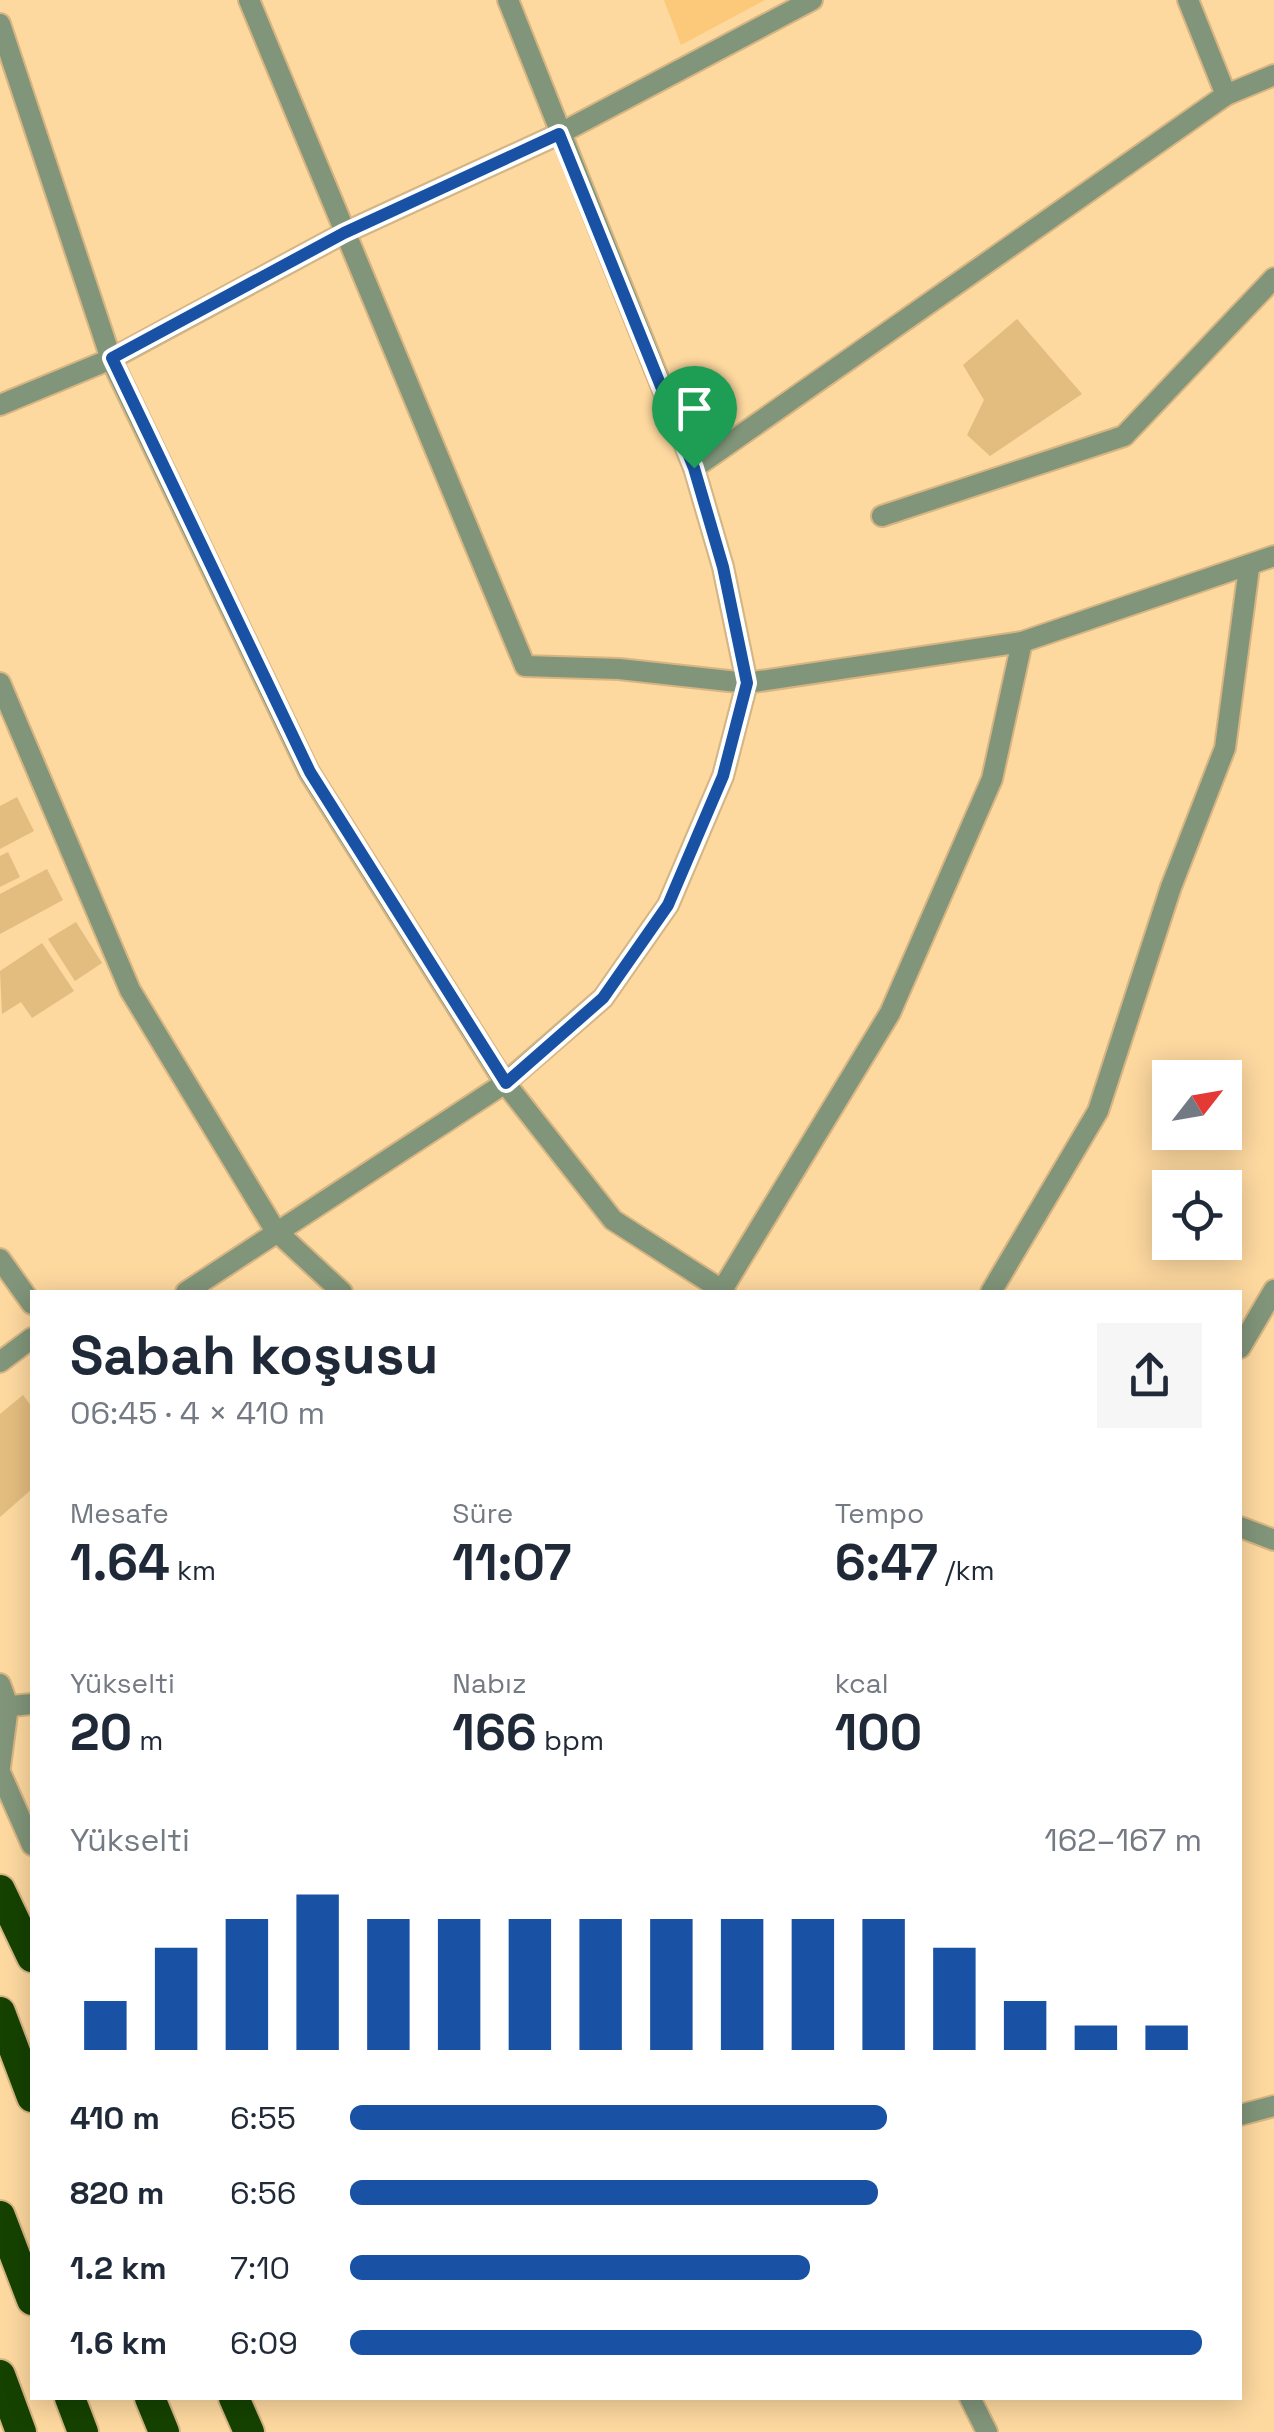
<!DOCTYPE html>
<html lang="tr">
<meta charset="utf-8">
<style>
:root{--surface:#fff;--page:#f6f6f7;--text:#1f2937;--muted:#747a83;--accent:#1952a4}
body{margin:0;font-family:"Space Grotesk",sans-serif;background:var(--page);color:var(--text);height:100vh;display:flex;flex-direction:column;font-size:38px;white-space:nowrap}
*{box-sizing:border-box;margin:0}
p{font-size:32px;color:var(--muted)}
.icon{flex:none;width:55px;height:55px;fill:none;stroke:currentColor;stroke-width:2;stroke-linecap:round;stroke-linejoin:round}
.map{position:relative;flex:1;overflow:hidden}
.drawer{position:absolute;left:30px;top:1290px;width:1212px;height:1110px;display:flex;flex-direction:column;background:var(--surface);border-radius:0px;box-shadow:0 5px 25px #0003}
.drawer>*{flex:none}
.needle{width:65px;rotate:59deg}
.controls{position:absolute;left:1152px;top:1060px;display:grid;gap:20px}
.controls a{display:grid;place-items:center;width:90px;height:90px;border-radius:0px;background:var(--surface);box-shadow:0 5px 25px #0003;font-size:50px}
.pin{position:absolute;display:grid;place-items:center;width:85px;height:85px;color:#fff;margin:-102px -42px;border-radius:50% 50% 50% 0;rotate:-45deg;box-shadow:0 0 10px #0007}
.pin .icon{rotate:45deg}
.round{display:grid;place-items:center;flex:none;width:105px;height:105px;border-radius:0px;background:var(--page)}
.summary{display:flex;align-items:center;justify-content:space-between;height:170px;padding:0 40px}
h1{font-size:55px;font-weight:700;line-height:75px}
.metrics{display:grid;grid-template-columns:repeat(3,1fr);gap:15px;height:170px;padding:10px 40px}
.metrics div{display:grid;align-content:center}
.metrics b{font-size:50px;font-weight:700}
.metrics small{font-size:28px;font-weight:400}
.metrics p{font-size:28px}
.chart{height:280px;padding:20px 40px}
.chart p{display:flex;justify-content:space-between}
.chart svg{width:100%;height:180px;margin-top:10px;stroke:var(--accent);stroke-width:6}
ul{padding:0 40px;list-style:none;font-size:32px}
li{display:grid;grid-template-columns:160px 120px 1fr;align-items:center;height:75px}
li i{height:25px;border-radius:12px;background:var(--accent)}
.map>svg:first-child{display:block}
.built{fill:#fbc979}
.building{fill:#e3bc7f}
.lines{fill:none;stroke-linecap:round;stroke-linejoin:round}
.lane-casing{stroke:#d7b582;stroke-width:24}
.street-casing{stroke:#d7b582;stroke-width:24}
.highway-casing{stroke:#d7b582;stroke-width:34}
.lane{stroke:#80957a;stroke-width:20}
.street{stroke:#80957a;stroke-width:20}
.highway{stroke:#154200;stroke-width:30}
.route-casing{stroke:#fff;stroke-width:20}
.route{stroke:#1952a4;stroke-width:12}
</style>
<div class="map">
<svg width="1274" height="2432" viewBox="0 0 1274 2432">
<rect width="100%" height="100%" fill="#fdd89f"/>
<polygon class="built" points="664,0 765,0 681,45"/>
<g class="building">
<polygon points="1017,319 1082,394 990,456 967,435 984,400 963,365"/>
<polygon points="17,797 34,831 0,849 0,806"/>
<polygon points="8,852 20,877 0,887 0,856"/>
<polygon points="47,869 63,900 0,934 0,894"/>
<polygon points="76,922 102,963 75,981 48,939"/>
<polygon points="42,943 74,991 32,1018 21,1002 2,1014 0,971"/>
<polygon points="23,1395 32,1407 32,1489 0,1517 0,1414"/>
</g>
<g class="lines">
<g class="lane-casing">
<g id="lane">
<polyline points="0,1362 32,1338"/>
<polyline points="0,1684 8,1706"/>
</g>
</g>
<g class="street-casing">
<g id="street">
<polyline points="249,0 525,666 619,669 747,683 1022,642 1274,556"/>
<polyline points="1188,0 1226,95"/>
<polyline points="0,24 111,359 309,772 505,1083 613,1220 725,1292"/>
<polyline points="0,405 111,359 344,233 559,134 812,0"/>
<polyline points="694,468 1226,95 1274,75"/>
<polyline points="882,516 1124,436 1274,278"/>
<polyline points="0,683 130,990 275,1230 342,1292"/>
<polyline points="0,1259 32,1304"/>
<polyline points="722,1290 890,1013 992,779 1022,642"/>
<polyline points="186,1292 505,1083 603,998 668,905 723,776 747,683 723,567 694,468 508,0"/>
<polyline points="991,1292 1098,1111 1171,887 1225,748 1249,568"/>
<polyline points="1240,1348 1274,1290"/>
<polyline points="1240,1527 1274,1540"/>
<polyline points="0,1707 32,1704"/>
<polyline points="0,1767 8,1706"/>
<polyline points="0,1772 32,1845"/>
<polyline points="1240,2115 1274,2106"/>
<polyline points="970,2398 987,2432"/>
</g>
</g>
<g class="highway-casing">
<g id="highway">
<polyline points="0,1890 32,1957"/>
<polyline points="0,2012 32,2097"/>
<polyline points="0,2216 32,2300"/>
<polyline points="0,2375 21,2432"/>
<polyline points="70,2398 83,2432"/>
<polyline points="150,2398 164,2432"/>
<polyline points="234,2398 249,2432"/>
</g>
</g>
<use href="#lane" class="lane"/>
<use href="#street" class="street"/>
<use href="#highway" class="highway"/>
</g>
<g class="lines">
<g class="route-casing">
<polygon id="route" points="559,134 694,468 723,567 747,683 723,776 668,905 603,998 506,1083 310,772 112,358 344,233"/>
</g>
<use href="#route" class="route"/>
</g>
</svg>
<div class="controls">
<a><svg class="needle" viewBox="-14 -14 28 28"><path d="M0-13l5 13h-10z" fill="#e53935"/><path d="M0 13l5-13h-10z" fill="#747a83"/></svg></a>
<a><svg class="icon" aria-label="locate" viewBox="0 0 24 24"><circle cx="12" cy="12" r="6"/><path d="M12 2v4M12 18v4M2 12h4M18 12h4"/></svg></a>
</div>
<div class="pin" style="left:694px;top:468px;background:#1e9e55"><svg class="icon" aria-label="arrive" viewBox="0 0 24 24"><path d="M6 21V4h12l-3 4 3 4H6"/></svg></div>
<section class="drawer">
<div class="summary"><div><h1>Sabah koşusu</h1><p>06:45 · 4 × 410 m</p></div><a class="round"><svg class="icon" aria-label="share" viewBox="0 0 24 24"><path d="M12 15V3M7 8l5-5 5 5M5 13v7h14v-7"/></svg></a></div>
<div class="metrics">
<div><p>Mesafe</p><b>1.64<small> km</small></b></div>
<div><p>Süre</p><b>11:07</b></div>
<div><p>Tempo</p><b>6:47<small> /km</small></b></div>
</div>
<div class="metrics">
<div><p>Yükselti</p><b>20<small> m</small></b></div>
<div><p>Nabız</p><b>166<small> bpm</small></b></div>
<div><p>kcal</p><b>100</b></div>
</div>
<div class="chart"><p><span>Yükselti</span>162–167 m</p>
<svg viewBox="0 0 160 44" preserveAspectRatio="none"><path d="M5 44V32M15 44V19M25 44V12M35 44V6M45 44V12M55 44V12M65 44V12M75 44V12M85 44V12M95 44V12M105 44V12M115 44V12M125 44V19M135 44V32M145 44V38M155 44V38"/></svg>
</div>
<ul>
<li><b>410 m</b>6:55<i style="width:63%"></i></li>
<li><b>820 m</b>6:56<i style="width:62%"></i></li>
<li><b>1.2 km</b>7:10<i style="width:54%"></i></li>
<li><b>1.6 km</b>6:09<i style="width:100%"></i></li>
</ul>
</section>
</div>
